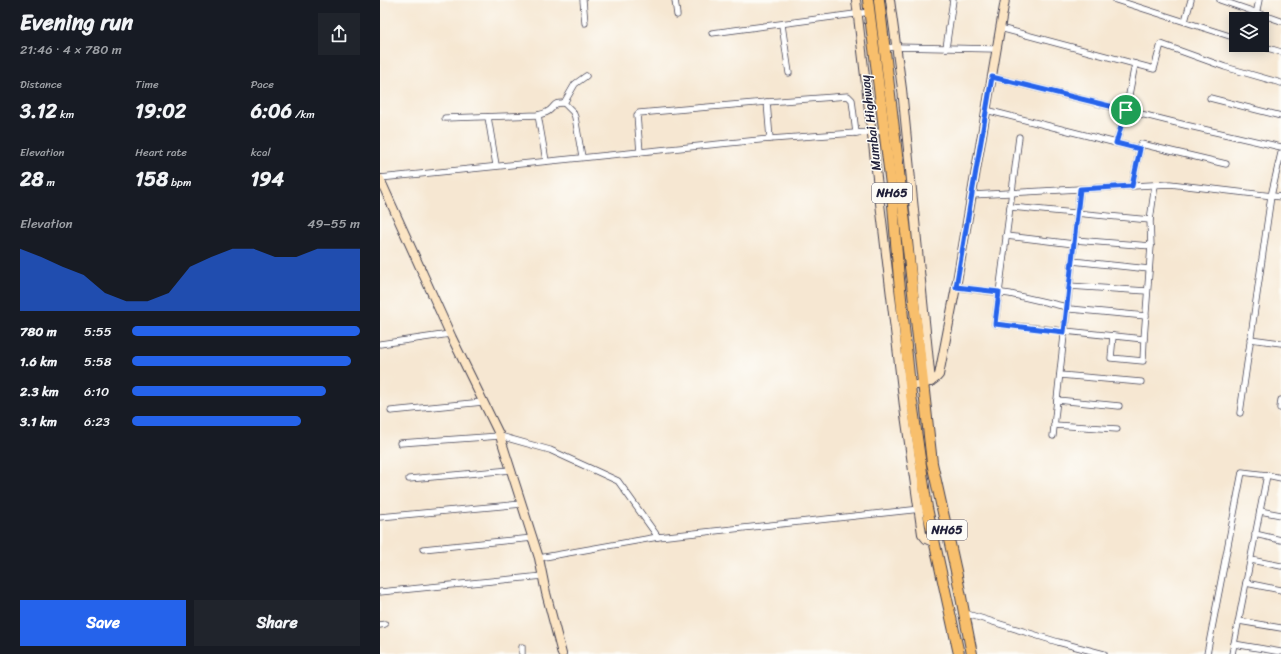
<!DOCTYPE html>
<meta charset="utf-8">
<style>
:root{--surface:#171b24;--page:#20242c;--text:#f1f3f6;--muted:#9ea1a6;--accent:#2563eb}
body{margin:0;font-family:Sriracha,sans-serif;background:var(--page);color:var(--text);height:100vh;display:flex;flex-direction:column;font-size:15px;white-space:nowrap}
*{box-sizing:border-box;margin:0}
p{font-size:13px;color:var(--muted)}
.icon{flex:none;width:22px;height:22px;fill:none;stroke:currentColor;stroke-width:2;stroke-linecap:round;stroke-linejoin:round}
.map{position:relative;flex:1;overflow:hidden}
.drawer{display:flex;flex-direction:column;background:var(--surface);width:380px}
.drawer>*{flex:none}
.controls{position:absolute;left:849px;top:12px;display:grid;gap:8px}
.controls a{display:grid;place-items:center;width:40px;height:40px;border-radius:0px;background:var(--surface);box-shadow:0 2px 10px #0003;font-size:20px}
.pin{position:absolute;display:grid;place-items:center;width:34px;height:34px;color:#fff;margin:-17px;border:2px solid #fff;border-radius:50%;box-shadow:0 1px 4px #0007}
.round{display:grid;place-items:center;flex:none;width:42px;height:42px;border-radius:0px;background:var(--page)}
.summary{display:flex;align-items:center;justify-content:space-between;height:68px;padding:0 20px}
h1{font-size:22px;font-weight:800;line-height:30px}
.figures{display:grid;grid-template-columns:repeat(3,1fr);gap:6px;height:68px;padding:4px 20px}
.figures div{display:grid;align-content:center}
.figures b{font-size:20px;font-weight:800}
.figures small{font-size:11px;font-weight:400}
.figures p{font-size:11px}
.chart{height:112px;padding:8px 20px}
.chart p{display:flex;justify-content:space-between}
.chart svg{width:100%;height:72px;margin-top:4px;fill:var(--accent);opacity:.7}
.action{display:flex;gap:8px;margin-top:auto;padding:8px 20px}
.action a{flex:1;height:46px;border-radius:0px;background:var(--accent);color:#fff;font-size:16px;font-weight:800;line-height:46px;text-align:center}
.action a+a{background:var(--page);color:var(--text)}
ul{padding:0 20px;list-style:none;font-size:13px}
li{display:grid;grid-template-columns:64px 48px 1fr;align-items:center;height:30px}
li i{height:10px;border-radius:5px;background:var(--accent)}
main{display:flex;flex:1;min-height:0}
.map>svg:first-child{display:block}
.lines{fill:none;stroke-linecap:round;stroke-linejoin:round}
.street-casing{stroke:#424052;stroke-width:7}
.secondary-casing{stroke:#424052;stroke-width:10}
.highway-casing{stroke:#424052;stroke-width:12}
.street{stroke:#fff;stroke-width:5.5}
.secondary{stroke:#fce5c4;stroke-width:8}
.highway{stroke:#f8bf6c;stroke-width:10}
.route-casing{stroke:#fff;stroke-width:8}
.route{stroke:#2563eb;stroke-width:5}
.labels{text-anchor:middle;stroke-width:3;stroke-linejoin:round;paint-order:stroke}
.shield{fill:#fdfcf7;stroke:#646373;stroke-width:1}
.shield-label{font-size:12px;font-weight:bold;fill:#22223b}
.street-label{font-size:13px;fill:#22223b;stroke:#fdfcf7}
</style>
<main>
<section class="drawer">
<div class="summary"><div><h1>Evening run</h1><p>21:46 · 4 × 780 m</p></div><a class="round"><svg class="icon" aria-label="share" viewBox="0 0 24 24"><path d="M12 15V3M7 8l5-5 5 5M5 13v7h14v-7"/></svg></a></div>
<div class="figures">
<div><p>Distance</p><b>3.12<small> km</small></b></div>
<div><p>Time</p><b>19:02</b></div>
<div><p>Pace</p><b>6:06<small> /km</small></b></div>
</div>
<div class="figures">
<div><p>Elevation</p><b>28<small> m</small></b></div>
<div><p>Heart rate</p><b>158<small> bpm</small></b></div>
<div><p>kcal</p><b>194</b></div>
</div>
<div class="chart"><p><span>Elevation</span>49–55 m</p>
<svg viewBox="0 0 160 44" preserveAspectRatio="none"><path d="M0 44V6L10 11L20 17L30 22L40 33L50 38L60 38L70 33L80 17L90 11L100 6L110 6L120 11L130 11L140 6L150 6L160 6V44z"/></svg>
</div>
<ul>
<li><b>780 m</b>5:55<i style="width:100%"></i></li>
<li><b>1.6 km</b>5:58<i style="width:96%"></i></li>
<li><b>2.3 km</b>6:10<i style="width:85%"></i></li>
<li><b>3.1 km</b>6:23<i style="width:74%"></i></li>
</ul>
<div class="action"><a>Save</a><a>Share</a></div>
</section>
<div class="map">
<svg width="901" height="654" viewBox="0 0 901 654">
<rect width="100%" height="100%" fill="#fdfcf7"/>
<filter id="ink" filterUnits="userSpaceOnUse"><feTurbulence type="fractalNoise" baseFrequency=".025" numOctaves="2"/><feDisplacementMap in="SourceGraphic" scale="8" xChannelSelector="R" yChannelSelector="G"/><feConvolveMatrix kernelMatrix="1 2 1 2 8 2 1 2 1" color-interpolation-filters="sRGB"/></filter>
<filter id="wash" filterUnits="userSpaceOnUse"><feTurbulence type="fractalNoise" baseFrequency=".012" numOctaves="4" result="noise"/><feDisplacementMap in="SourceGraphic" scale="16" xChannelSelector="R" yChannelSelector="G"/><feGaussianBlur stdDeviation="0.9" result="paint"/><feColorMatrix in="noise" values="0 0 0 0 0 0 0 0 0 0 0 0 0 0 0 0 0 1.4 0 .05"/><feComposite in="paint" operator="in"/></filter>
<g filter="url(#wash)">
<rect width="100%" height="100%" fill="#f6e7d2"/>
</g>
<g filter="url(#ink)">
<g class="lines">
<g class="street-casing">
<g id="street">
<polyline points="203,0 205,23"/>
<polyline points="295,0 297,15"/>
<polyline points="736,0 856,38"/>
<polyline points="840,0 901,21"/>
<polyline points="875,19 879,0"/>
<polyline points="805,21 811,0"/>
<polyline points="402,25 409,73"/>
<polyline points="620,28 774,69 781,44 845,67 901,83"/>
<polyline points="332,33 490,12"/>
<polyline points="878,45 901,52"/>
<polyline points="505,48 516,47 616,49"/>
<polyline points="566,48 573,0"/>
<polyline points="612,77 805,125 901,147"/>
<polyline points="830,98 901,116"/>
<polyline points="606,110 760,149"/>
<polyline points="158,115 166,161"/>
<polyline points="108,117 116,165"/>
<path d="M65 118 158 115C162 114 167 113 170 110 177 104 173 103 184 103"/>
<polyline points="639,137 615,324 764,339 771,246 770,220 775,185"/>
<polyline points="390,139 387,102 468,96 472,100 476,133"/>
<polyline points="736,143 746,110 755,64"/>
<polyline points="260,152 257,115 259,113 387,102"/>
<polyline points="202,157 195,117 193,112 184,103 195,84 206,76"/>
<polyline points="0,178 390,139 504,131"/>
<polyline points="752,186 761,144 846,164"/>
<polyline points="592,195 790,184 901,197"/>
<polyline points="630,207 770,220"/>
<polyline points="626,236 694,244"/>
<polyline points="694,240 771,246"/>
<polyline points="692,261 769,269"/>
<polyline points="689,286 767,291"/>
<polyline points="576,287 630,294 687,307 690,309 766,316"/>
<polyline points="733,336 731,358 763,361 764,339"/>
<polyline points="870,339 901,343"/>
<polyline points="0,344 70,334"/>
<polyline points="680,375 761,382"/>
<polyline points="677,400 739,406"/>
<polyline points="900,408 901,400"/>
<polyline points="11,411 103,402"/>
<polyline points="860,413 891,196 901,153"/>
<polyline points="674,425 737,429"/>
<polyline points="673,436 700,189"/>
<polyline points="20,443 120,436 170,450 238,481 278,537 541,509"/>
<polyline points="887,475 901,478"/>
<polyline points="29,479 131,470"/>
<polyline points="880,511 901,515"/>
<polyline points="0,517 142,504"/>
<polyline points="875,534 901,540"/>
<polyline points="43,549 153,538"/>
<polyline points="159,558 278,537"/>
<polyline points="871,560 901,566"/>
<polyline points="866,583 901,590"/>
<polyline points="0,592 163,576"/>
<polyline points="584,613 678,642 724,654"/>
<polyline points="859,621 901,628"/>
<polyline points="0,625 5,624"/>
<polyline points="854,644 901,652"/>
<polyline points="142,647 142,654"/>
<polyline points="827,654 862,472 887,475 852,654"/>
</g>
</g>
<g class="secondary-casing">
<g id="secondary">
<polyline points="476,0 525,415 542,534 546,539 555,543"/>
<polyline points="510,0 522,89 551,382"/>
<polyline points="0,179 72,338 120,436 159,558 166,593 182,654"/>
<path d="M525 386C535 385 552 385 559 375L576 287 625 0"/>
</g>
</g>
<g class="highway-casing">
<g id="highway">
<polyline points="488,0 512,193 519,279 531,395 547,508 579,654"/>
<polyline points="499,0 531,275 552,463 576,571 592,654"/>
</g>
</g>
<use href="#street" class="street"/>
<use href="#secondary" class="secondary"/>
<use href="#highway" class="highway"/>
</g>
</g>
<g class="lines" filter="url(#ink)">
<g class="route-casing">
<polygon id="route" points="612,77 746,110 736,143 760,149 752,186 700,189 684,332 615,324 619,292 576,287"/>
</g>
<use href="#route" class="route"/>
</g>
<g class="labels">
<g class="shield">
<rect x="492" y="183" width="40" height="20" rx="3"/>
<rect x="547" y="520" width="40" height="20" rx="3"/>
</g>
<g class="shield-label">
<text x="512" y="197">NH65</text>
<text x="567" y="534">NH65</text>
</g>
<g class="street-label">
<text transform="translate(490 123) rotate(-97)" y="5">Mumbai Highway</text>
</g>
</g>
</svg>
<div class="controls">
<a><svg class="icon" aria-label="layers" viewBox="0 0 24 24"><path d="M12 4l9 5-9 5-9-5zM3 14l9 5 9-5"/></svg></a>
</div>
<div class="pin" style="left:746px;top:110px;background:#1e9e55"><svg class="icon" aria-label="arrive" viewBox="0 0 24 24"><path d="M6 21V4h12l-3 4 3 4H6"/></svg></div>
</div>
</main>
